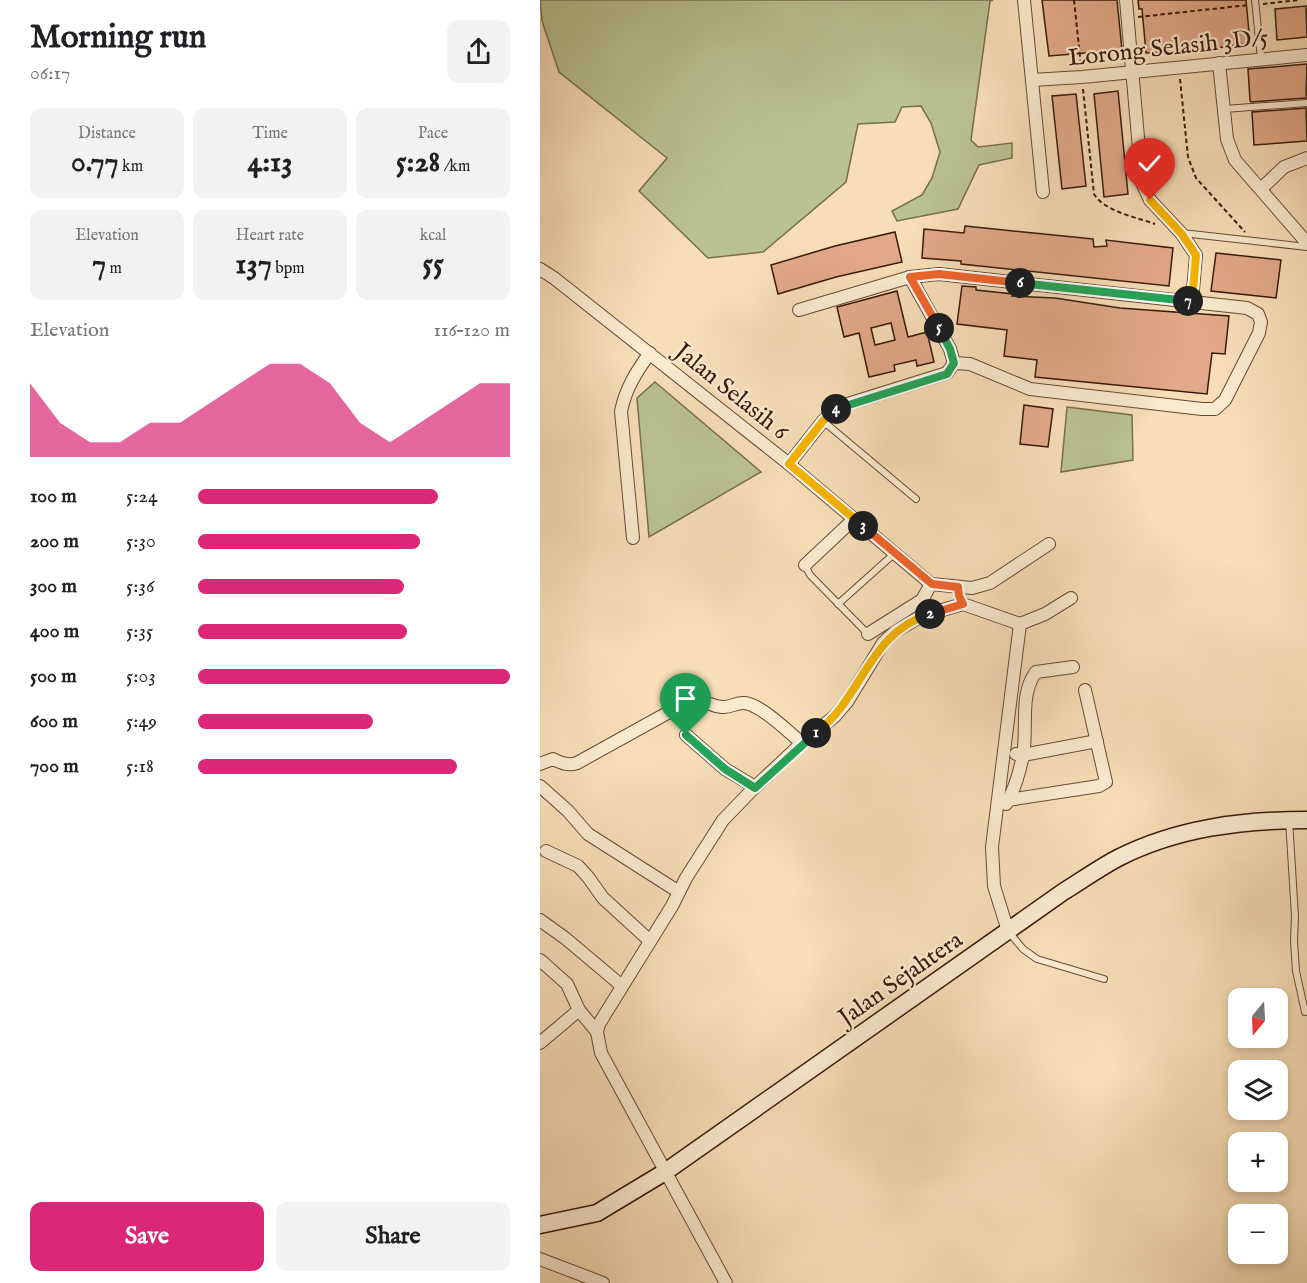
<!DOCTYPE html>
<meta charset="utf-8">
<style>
:root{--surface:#fff;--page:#f2f2f2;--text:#202124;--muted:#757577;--accent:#db2777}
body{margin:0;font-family:"IM FELL English",serif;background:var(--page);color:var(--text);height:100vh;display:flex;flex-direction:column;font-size:22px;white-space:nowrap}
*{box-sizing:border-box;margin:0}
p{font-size:20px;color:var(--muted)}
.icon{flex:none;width:33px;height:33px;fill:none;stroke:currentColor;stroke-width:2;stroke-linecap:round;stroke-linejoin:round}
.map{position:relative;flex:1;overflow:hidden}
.sheet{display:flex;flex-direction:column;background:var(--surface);width:540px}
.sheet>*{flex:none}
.needle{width:39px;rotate:198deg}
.tools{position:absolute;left:688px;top:988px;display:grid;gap:12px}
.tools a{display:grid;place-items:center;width:60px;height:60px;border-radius:12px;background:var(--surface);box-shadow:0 3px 9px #0003;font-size:30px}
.pin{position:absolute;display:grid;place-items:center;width:51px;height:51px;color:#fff;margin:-62px -26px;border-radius:50% 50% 50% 0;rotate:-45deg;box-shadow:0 0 6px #0007}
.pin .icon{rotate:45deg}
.km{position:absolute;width:30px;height:30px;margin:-15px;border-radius:50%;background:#222;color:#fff;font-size:16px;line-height:30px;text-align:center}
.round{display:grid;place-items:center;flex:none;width:63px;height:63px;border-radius:12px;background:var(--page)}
.overview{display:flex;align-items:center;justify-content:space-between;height:102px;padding:0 30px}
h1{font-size:33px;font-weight:700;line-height:45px}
.stats{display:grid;grid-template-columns:repeat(3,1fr);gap:9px;height:102px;padding:6px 30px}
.stats div{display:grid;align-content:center;border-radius:12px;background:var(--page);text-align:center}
.stats b{font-size:30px;font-weight:700}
.stats small{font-size:16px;font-weight:400}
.stats p{font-size:16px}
.chart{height:168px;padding:12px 30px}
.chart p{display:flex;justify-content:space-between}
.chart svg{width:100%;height:108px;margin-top:6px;fill:var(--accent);opacity:.7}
.primary-button{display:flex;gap:12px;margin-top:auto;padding:12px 30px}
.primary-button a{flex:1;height:69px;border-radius:12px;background:var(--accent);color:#fff;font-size:24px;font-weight:700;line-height:69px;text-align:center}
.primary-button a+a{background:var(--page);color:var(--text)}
ul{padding:0 30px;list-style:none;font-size:20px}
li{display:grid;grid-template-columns:96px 72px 1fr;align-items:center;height:45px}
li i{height:15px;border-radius:8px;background:var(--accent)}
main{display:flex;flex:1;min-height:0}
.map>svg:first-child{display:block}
.green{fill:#b9c290;stroke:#796e4c;stroke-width:1.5}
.building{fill:#e2a988;stroke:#391908;stroke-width:1.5;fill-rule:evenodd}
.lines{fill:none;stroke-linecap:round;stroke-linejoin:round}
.service-casing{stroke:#684a34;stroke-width:8}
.minor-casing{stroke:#684a34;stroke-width:14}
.secondary-casing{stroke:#391908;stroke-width:19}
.path{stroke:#391908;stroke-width:2;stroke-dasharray:4.5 3;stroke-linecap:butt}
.service{stroke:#faead0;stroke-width:6}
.minor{stroke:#faead0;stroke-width:12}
.secondary{stroke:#faead0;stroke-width:16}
.split-1-casing{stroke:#fff;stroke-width:12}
.split-2-casing{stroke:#fff;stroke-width:12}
.split-3-casing{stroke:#fff;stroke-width:12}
.split-4-casing{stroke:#fff;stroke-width:12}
.split-5-casing{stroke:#fff;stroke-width:12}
.split-6-casing{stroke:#fff;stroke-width:12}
.split-7-casing{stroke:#fff;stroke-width:12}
.split-8-casing{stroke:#fff;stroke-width:12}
.split-1{stroke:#22a559;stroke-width:8}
.split-2{stroke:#f5b400;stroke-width:8}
.split-3{stroke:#f0652b;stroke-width:8}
.split-4{stroke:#f5b400;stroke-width:8}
.split-5{stroke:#22a559;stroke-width:8}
.split-6{stroke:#f0652b;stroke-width:8}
.split-7{stroke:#22a559;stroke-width:8}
.split-8{stroke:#f5b400;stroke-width:8}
.labels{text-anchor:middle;stroke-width:4.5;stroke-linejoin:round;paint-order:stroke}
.street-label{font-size:24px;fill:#391908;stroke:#faead0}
</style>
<main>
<section class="sheet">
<div class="overview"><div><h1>Morning run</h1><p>06:17</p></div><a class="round"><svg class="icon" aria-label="share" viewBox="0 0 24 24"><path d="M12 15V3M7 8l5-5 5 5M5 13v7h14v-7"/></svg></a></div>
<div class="stats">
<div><p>Distance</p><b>0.77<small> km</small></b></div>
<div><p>Time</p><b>4:13</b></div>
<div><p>Pace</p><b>5:28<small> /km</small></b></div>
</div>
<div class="stats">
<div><p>Elevation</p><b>7<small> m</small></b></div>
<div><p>Heart rate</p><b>137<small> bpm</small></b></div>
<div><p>kcal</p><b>55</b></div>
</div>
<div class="chart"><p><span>Elevation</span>116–120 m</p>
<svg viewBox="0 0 160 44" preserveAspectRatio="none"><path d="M0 44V14L10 30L20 38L30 38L40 30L50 30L60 22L70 14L80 6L90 6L100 14L110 30L120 38L130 30L140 22L150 14L160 14V44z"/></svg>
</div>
<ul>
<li><b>100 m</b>5:24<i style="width:77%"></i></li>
<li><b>200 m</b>5:30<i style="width:71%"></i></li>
<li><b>300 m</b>5:36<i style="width:66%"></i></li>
<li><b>400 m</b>5:35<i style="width:67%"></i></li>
<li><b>500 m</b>5:03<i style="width:100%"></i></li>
<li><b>600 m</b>5:49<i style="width:56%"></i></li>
<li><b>700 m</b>5:18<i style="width:83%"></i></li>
</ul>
<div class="primary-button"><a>Save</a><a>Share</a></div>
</section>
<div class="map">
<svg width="767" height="1283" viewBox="0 0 767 1283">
<rect width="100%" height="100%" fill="#f7deb7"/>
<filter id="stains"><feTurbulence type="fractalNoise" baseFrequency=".00333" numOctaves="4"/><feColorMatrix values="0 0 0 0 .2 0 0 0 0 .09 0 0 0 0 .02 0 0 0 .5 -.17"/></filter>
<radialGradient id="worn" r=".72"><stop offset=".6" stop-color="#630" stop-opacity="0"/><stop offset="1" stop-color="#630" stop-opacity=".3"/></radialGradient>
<g class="green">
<polygon points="0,0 453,0 450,1 431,140 438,147 472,143 472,158 439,165 418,209 357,221 352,211 382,195 392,178 400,152 391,123 381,106 362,107 355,122 318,124 306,182 223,252 168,258 99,191 127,158 19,72 2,21"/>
<polygon points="115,382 221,472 109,537 97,398"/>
<polygon points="527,407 592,415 593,460 521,472"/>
</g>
<g class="building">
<polygon points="502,0 577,0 582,50 509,56"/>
<polygon points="598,0 706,0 710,43 677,48 606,53 602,9 599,9"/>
<polygon points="766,6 767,37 737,40 735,9"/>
<polygon points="767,64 766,98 711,102 710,100 708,69"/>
<polygon points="578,91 588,194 564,197 554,94"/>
<polygon points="536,94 546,186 522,189 512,96"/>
<polygon points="766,108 767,141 714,145 712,112"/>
<polygon points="425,226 553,239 554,247 567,246 566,240 633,248 629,286 421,264 421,261 382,258 384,229 424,233"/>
<polygon points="355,232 362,262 296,277 238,294 231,265 295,246"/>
<polygon points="676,253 741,260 736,298 671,291"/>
<polygon points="422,286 436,287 436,290 473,294 472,296 515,298 580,308 689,316 685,354 672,353 667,394 495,377 497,360 464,356 467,330 417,324"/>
<path d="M357 291 368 337 387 332 394 362 377 366 376 360 354 365 355 371 329 377 319 333 304 337 297 307ZM351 323 355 340 335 345 331 328Z"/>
<polygon points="484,405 513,409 508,447 480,444"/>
</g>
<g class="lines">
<g class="service-casing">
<g id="service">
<polyline points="715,0 721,59"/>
<polyline points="684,109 767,103"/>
<polyline points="642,233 767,247"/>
<polyline points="283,421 376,499"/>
<polyline points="265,565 270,575 328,634"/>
<polyline points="298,604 355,553"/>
<polyline points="749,820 755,916 754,941 756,971 765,1012"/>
<polyline points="468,931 483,949 497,959 564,979"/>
</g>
</g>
<g class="minor-casing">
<g id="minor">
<polyline points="484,0 503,192"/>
<polyline points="586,0 602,183 610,200 641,233 656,255 652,302"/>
<polyline points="679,63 687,139 695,160 767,243"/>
<polyline points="492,80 542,77 767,55"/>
<polyline points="721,189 744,167 767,158"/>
<polyline points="0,269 14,278 249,464 391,584 432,588 450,583 509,544"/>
<polyline points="370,277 399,274 707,308 718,314 721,322 719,333 685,400 675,409 662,409 490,389 430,364 414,363"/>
<polyline points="249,464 283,421 298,407 407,373 414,363 410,349 370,277 259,310"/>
<path d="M93 538 81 411C86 388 96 372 110 353"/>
<polyline points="265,565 314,519"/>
<polyline points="480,624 505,614 531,598"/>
<polyline points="328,634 382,600 391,584"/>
<polyline points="146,735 185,769 215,787"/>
<polyline points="476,754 483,755 557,741"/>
<path d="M0 764 13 759C21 763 28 766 37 763L151 700C168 700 169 706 182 707 191 708 196 702 205 703 223 706 248 732 262 743"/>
<polyline points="0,786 28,811 48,834 139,892"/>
<polyline points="468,800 559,786 566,782 545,690"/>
<path d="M466 804C474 791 480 770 483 755 488 729 479 694 496 672L533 667"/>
<polyline points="6,851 38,866 48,877 63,898 110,941"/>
<polyline points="0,920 25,938 82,986"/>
<polyline points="468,931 454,886 452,847 480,624"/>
<polyline points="0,960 27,984 39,1010 57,1032"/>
<polyline points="0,1043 39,1010"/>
<polyline points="0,1259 63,1283"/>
<polyline points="186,1283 61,1053 57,1032 59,1024 132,906 146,878 183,820 215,787 262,743 295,716 307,702 343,643 356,631 382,616 423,604 480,624"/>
</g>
</g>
<g class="secondary-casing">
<path id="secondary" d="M0 1225 57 1213 125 1172 523 892C541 881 559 868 578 858 637 828 702 820 767 820"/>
</g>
<g class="path">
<polyline points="534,0 541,66"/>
<polyline points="723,4 759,0"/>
<polyline points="598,17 709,5"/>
<polyline points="640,79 648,157 656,178 705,232"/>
<path d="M543 89 554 194C565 212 596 217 615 224"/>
</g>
<use href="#service" class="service"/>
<use href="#minor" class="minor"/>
<use href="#secondary" class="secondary"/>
</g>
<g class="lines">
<g class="split-1-casing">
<polyline id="split-1" points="146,735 185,769 215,788 276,733"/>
</g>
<g class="split-2-casing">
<path id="split-2" d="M276 733C324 696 328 633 390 614"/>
</g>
<g class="split-3-casing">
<polyline id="split-3" points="323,526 392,584 418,587 419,596 423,604 390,614"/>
</g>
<g class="split-4-casing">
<polyline id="split-4" points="296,409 283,421 249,464 323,526"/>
</g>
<g class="split-5-casing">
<polyline id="split-5" points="296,409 407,374 414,363 410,349 399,328"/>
</g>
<g class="split-6-casing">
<polyline id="split-6" points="399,328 370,277 399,274 480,283"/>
</g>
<g class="split-7-casing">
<polyline id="split-7" points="480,283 648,301"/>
</g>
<g class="split-8-casing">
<polyline id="split-8" points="610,200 641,233 656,255 652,302 648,301"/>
</g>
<use href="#split-1" class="split-1"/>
<use href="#split-2" class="split-2"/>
<use href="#split-3" class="split-3"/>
<use href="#split-4" class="split-4"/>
<use href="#split-5" class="split-5"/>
<use href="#split-6" class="split-6"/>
<use href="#split-7" class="split-7"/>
<use href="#split-8" class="split-8"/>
</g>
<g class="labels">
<g class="street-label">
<text transform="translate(628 47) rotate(-6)" y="8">Lorong Selasih 3D/5</text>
<text transform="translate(192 391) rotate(39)" y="8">Jalan Selasih 6</text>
<text transform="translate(360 978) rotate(-35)" y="8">Jalan Sejahtera</text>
</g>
</g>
<rect width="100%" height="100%" filter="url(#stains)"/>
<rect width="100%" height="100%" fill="url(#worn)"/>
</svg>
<div class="tools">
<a><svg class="needle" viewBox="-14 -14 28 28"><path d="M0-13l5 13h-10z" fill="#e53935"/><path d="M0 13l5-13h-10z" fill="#757577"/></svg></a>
<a><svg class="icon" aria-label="layers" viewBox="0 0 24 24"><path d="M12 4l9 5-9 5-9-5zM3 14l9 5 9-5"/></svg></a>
<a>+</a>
<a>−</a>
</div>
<div class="pin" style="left:146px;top:735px;background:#1e9e55"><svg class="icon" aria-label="arrive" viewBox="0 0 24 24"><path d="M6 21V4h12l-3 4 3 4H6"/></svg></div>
<div class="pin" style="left:610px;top:200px;background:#d93025"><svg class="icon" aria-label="check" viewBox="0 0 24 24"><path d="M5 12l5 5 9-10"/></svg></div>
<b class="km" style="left:276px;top:733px">1</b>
<b class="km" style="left:390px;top:614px">2</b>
<b class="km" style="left:323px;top:526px">3</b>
<b class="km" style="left:296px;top:409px">4</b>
<b class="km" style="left:399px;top:328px">5</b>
<b class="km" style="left:480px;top:283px">6</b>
<b class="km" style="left:648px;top:301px">7</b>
</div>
</main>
